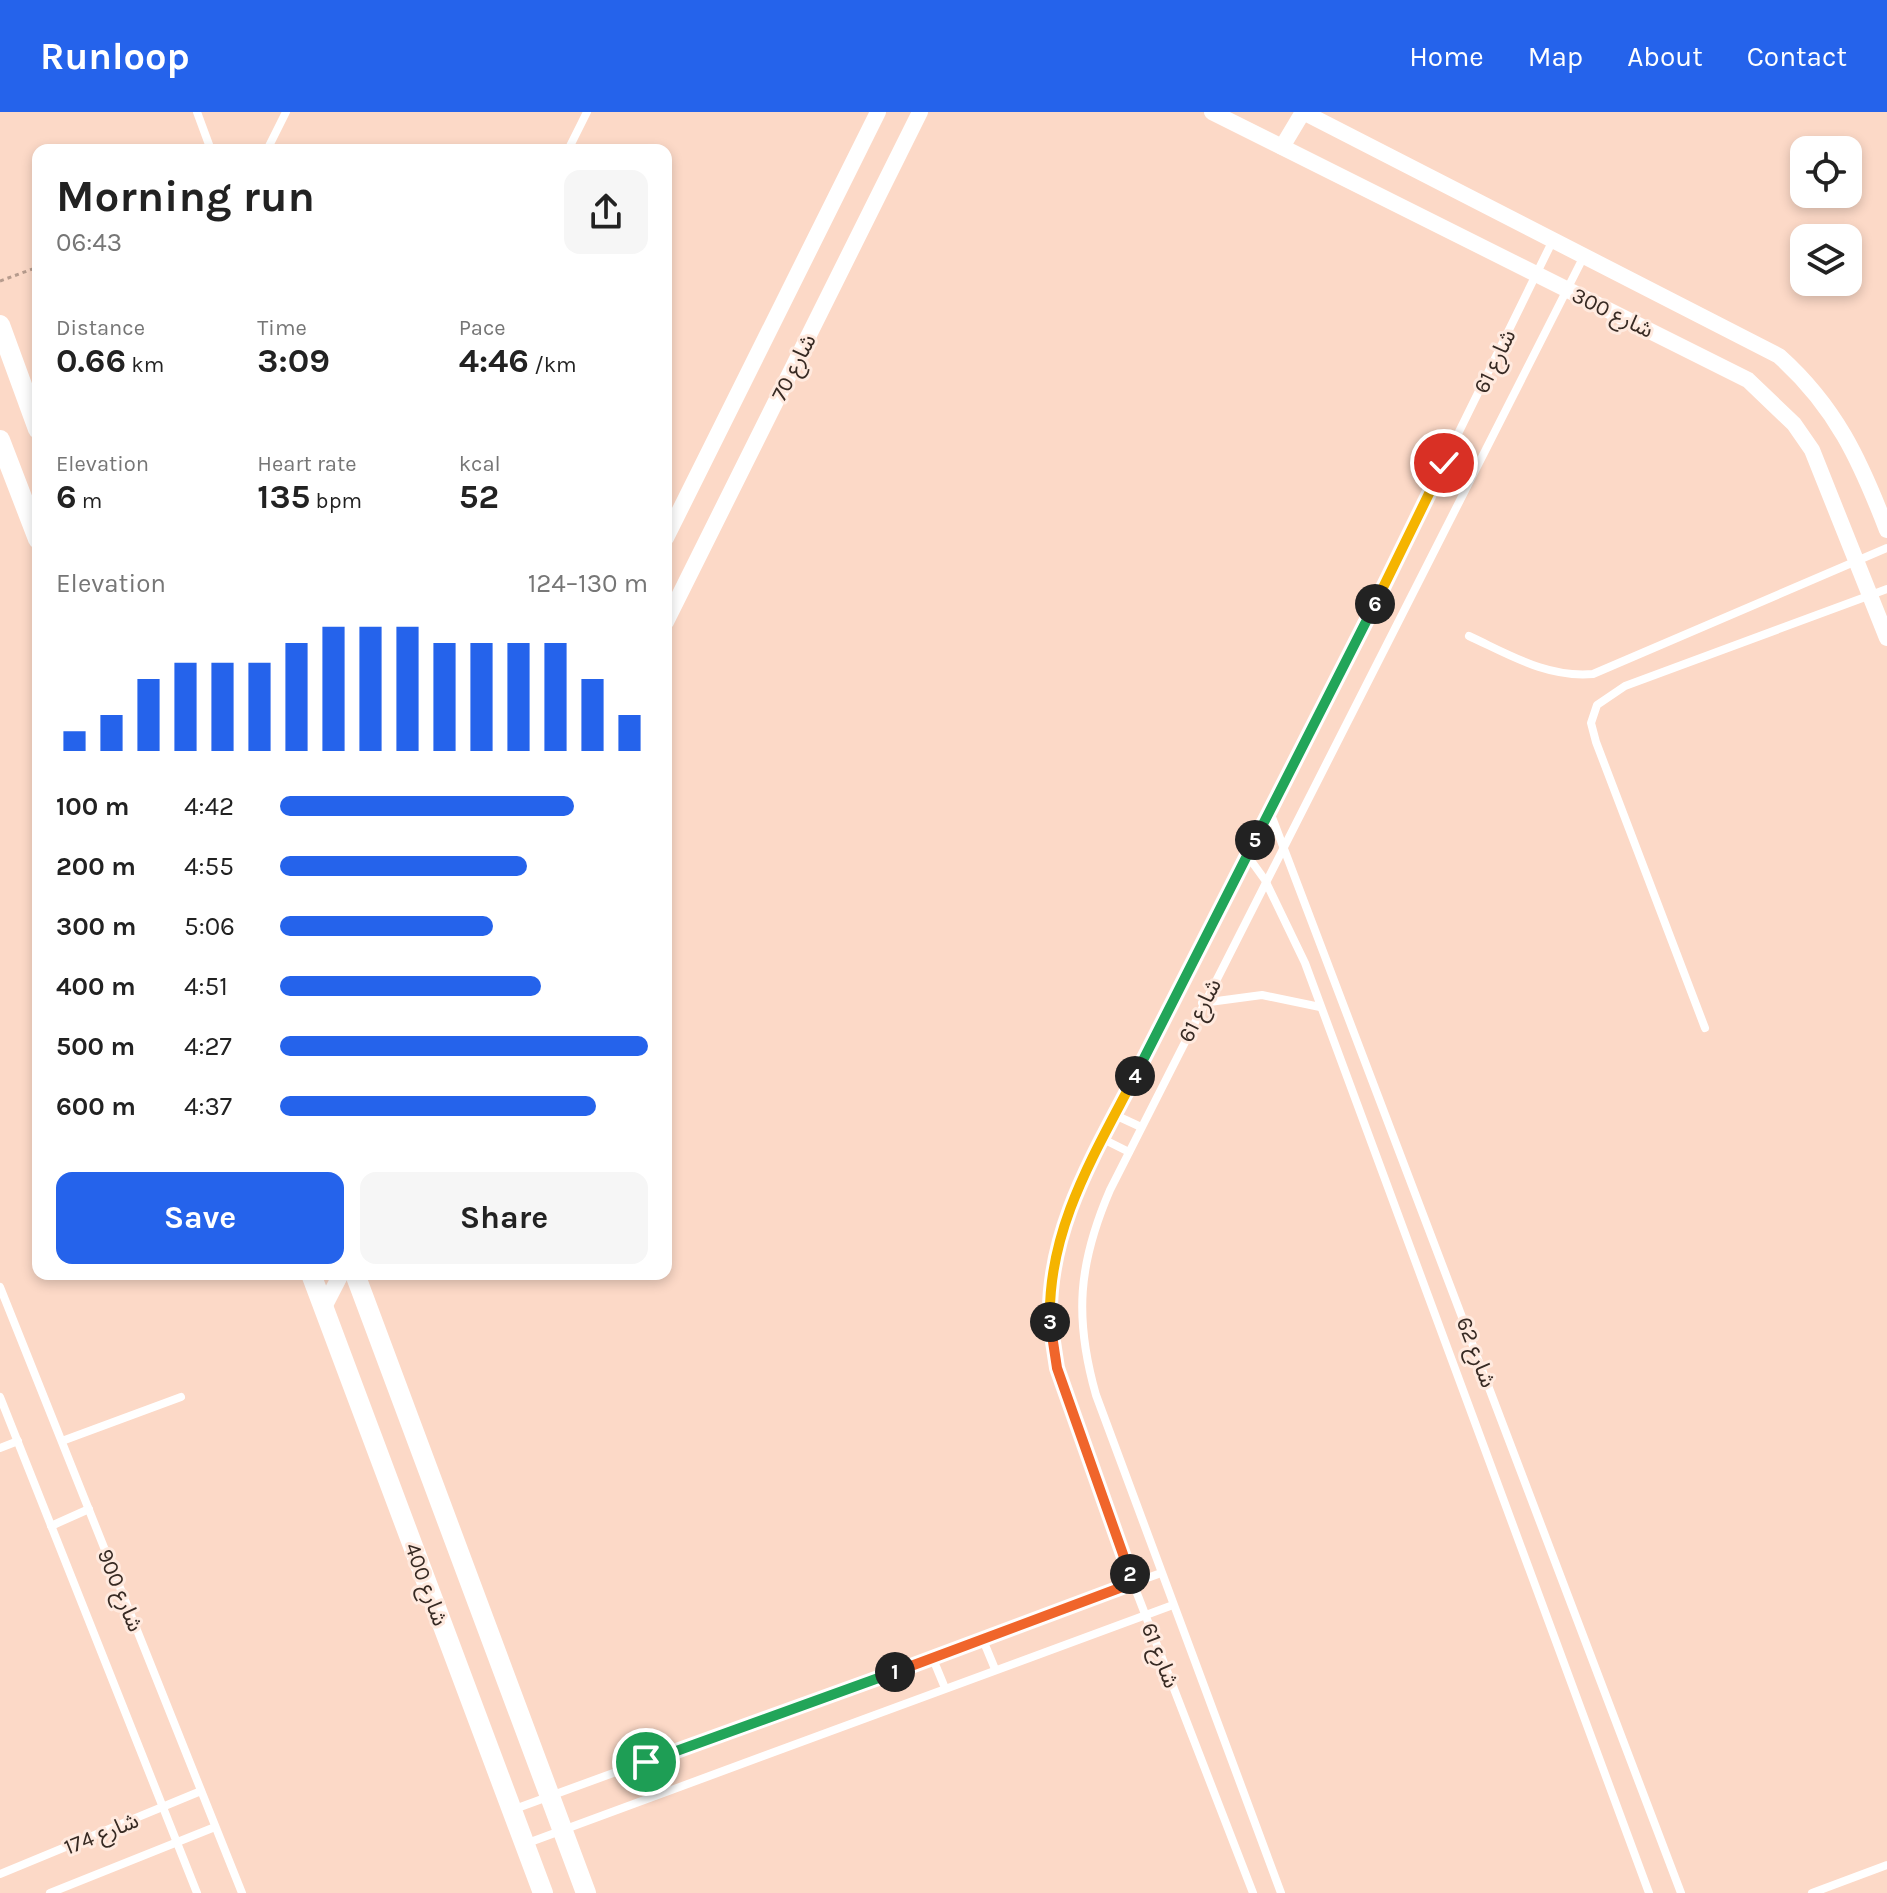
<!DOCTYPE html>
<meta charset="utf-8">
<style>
:root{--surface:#fff;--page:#f6f6f6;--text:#222;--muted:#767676;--accent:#2563eb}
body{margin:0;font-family:Karla,"Noto Sans Arabic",sans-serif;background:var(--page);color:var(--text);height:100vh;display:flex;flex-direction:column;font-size:30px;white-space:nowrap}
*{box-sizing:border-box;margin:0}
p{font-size:26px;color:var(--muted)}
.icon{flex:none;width:44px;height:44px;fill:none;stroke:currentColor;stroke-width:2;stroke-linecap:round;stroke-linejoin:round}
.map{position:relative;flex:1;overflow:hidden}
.sheet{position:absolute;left:32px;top:32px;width:640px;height:1136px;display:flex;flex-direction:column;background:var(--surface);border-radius:16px;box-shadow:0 4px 12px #0003}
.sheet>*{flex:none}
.controls{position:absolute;left:1790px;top:24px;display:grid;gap:16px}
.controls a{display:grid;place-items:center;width:72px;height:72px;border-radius:16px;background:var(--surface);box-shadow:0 4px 12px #0003;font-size:40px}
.pin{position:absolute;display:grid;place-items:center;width:68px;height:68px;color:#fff;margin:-34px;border:4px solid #fff;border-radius:50%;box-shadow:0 2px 8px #0007}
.km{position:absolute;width:40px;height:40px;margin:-20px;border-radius:50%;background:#222;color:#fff;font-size:22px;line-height:40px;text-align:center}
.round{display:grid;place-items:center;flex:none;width:84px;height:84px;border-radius:16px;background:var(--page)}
.headline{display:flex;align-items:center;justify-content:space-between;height:136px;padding:0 24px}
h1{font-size:44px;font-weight:700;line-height:60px}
.figures{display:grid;grid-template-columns:repeat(3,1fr);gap:12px;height:136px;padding:8px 24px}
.figures div{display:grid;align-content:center}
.figures b{font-size:34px;font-weight:700}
.figures small{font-size:22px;font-weight:400}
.figures p{font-size:22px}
.chart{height:224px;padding:16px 24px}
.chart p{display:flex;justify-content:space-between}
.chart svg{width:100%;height:144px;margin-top:8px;stroke:var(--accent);stroke-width:6}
.primary-button{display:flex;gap:16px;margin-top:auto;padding:16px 24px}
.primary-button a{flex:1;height:92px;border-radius:16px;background:var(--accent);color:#fff;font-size:32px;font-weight:700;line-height:92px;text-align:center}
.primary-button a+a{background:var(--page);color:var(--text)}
ul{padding:0 24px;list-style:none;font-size:26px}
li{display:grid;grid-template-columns:128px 96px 1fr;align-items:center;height:60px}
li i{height:20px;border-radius:10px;background:var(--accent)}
header{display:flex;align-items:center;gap:48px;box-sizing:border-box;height:112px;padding:0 40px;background:var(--accent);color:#fff}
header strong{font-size:38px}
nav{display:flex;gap:44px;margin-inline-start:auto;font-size:28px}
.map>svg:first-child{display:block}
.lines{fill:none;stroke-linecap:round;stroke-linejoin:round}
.path{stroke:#b69b8d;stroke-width:3;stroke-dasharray:4 4;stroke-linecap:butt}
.service{stroke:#fff;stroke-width:8}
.minor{stroke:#fff;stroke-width:16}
.tertiary{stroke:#fff;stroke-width:20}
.split-1-casing{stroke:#fff;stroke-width:16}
.split-2-casing{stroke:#fff;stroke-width:16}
.split-3-casing{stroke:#fff;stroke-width:16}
.split-4-casing{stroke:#fff;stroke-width:16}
.split-5-casing{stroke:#fff;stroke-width:16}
.split-6-casing{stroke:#fff;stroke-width:16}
.split-7-casing{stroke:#fff;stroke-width:16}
.split-1{stroke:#22a559;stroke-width:10}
.split-2{stroke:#f0652b;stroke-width:10}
.split-3{stroke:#f0652b;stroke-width:10}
.split-4{stroke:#f5b400;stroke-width:10}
.split-5{stroke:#22a559;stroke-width:10}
.split-6{stroke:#22a559;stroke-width:10}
.split-7{stroke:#f5b400;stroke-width:10}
.labels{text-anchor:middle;stroke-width:6;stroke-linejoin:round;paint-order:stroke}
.street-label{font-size:22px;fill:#372a23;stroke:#ffeadf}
</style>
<header>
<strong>Runloop</strong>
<nav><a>Home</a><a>Map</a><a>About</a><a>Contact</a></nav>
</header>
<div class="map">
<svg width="1887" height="1781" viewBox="0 0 1887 1781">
<rect width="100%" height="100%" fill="#fcd9c7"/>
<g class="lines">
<polyline class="path" points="0,169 38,155"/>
<g class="service">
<polyline points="197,0 211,38"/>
<polyline points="267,38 286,0"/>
<polyline points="568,38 587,0"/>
<path d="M1469 524C1510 543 1547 566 1593 562L1887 436"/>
<polyline points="1270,700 1681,1781"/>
<polyline points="1247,743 1265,768 1305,851 1649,1781"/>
<polyline points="1202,891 1262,883 1320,895"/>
<polyline points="1705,916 1596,630 1591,611 1597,593 1625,574 1887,477"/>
<polyline points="1115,1003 1141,1015"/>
<polyline points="1103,1027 1129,1040"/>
<polyline points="0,1175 242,1781"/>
<polyline points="0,1285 197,1781"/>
<polyline points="62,1329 181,1285"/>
<polyline points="0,1336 18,1329"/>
<polyline points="51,1414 89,1397"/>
<polyline points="983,1528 995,1557"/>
<polyline points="933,1547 945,1576"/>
<polyline points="512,1698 1161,1461"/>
<polyline points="525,1732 1173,1493"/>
<polyline points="0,1762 201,1679"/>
<polyline points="50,1781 215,1715"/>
<path d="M1253 1781 1133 1471 1057 1256C1044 1189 1051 1135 1079 1074L1351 540 1553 128"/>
<path d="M1281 1781 1096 1283C1074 1206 1078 1152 1110 1078L1584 144"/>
<polyline points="1812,1781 1887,1753"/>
</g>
<g class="minor">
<polyline points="1212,0 1748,268 1794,312 1812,338 1887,526"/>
<path d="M1303 0 1779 244C1836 295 1860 348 1887 418"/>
<polyline points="1282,35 1303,0"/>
<polyline points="666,426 878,0"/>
<polyline points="666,510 920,0"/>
<polyline points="324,1195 341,1162"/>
</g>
<g class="tertiary">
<polyline points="0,213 38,317"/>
<polyline points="0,328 38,427"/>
<polyline points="311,1162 543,1781"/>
<polyline points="355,1162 586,1781"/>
</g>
</g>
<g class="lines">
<g class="split-1-casing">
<polyline id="split-1" points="646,1650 895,1560"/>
</g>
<g class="split-2-casing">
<polyline id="split-2" points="895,1560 1133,1471 1130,1462"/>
</g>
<g class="split-3-casing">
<polyline id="split-3" points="1050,1210 1057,1256 1130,1462"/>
</g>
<g class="split-4-casing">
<path id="split-4" d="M1050 1210C1047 1118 1094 1043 1135 964"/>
</g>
<g class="split-5-casing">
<polyline id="split-5" points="1135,964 1255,728"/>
</g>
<g class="split-6-casing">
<polyline id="split-6" points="1255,728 1375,492"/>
</g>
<g class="split-7-casing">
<polyline id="split-7" points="1375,492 1444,351"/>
</g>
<use href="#split-1" class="split-1"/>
<use href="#split-2" class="split-2"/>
<use href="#split-3" class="split-3"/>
<use href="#split-4" class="split-4"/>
<use href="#split-5" class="split-5"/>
<use href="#split-6" class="split-6"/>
<use href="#split-7" class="split-7"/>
</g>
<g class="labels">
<g class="street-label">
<text transform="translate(1613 200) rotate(26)" y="8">شارع 300</text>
<text transform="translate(1494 249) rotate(-64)" y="8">شارع 61</text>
<text transform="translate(793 255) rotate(-63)" y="8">شارع 70</text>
<text transform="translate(1199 898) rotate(-63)" y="8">شارع 61</text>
<text transform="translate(1477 1240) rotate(69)" y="8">شارع 62</text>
<text transform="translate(427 1472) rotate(70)" y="8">شارع 400</text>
<text transform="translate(121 1478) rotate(68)" y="8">شارع 900</text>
<text transform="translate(1161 1543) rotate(69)" y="8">شارع 61</text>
<text transform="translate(101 1721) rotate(-22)" y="8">شارع 174</text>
</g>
</g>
</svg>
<div class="controls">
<a><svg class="icon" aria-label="locate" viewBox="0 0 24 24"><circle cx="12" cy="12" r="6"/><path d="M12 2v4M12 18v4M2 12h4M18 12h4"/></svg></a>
<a><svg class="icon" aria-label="layers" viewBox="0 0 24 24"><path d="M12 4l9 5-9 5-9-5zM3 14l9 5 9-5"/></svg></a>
</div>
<div class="pin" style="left:646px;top:1650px;background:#1e9e55"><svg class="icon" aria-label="arrive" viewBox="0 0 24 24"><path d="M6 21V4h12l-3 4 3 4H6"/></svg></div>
<div class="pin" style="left:1444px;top:351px;background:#d93025"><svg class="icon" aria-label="check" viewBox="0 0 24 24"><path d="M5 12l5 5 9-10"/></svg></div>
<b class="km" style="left:895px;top:1560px">1</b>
<b class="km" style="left:1130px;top:1462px">2</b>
<b class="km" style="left:1050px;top:1210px">3</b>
<b class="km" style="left:1135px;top:964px">4</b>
<b class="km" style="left:1255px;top:728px">5</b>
<b class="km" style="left:1375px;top:492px">6</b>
<section class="sheet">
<div class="headline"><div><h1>Morning run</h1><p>06:43</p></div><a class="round"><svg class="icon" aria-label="share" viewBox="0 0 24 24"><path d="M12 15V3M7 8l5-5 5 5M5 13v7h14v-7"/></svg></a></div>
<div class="figures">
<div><p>Distance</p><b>0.66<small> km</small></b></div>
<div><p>Time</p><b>3:09</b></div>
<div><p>Pace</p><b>4:46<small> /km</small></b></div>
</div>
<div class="figures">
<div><p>Elevation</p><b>6<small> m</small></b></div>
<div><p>Heart rate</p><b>135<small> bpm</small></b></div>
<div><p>kcal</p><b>52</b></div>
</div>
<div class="chart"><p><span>Elevation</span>124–130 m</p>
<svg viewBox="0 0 160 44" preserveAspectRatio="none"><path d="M5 44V38M15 44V33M25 44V22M35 44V17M45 44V17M55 44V17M65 44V11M75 44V6M85 44V6M95 44V6M105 44V11M115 44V11M125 44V11M135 44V11M145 44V22M155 44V33"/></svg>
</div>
<ul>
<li><b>100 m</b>4:42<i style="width:80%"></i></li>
<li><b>200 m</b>4:55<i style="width:67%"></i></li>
<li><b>300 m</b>5:06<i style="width:58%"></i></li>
<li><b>400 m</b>4:51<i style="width:71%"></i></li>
<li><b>500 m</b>4:27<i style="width:100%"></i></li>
<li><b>600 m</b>4:37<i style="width:86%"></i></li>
</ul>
<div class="primary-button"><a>Save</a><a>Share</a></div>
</section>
</div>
